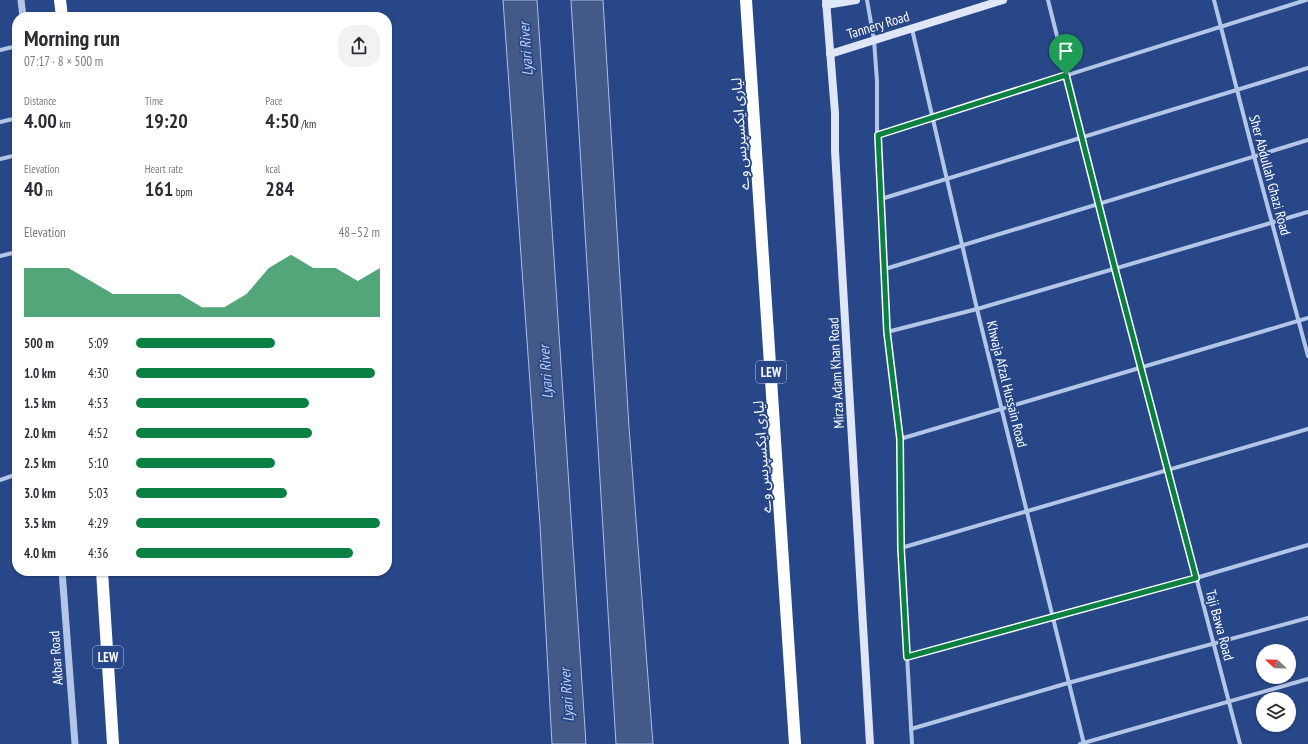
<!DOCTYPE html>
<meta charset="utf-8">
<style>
:root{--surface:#fff;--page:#f2f2f3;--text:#2b2b33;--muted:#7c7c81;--accent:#0b8043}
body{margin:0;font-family:"PT Sans Narrow","Noto Sans Arabic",sans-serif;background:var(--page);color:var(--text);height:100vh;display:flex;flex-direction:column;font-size:15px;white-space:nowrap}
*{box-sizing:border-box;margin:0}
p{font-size:13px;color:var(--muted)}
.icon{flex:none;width:22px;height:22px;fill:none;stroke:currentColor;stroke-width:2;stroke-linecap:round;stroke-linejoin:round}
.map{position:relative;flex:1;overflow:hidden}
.sheet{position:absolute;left:12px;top:12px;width:380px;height:564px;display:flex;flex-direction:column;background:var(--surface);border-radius:16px;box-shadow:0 1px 3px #0004}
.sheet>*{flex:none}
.needle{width:26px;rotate:292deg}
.tools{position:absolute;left:1256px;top:644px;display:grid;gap:8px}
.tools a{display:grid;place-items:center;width:40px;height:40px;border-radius:50%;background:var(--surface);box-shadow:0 1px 3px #0004;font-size:20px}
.pin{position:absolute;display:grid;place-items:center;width:34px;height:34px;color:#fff;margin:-41px -17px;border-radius:50% 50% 50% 0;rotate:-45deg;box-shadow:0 0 4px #0007}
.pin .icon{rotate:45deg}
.round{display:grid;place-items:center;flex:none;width:42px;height:42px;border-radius:16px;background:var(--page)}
.summary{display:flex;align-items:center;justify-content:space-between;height:68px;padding:0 12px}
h1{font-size:22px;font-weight:700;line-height:30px}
.figures{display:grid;grid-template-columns:repeat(3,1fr);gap:6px;height:68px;padding:4px 12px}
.figures div{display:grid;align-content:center}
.figures b{font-size:20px;font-weight:700}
.figures small{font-size:11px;font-weight:400}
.figures p{font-size:11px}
.chart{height:112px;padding:8px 12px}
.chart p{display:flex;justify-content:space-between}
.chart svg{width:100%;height:72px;margin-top:4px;fill:var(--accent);opacity:.7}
ul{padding:0 12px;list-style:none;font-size:13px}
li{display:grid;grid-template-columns:64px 48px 1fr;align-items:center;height:30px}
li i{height:10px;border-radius:5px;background:var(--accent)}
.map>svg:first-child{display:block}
.water{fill:#435a89;stroke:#a8c0e9}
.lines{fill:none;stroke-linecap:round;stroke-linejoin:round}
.minor{stroke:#b4c6e8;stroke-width:4}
.tertiary{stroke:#b4c6e8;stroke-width:7}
.secondary{stroke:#dee6f7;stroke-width:8}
.motorway{stroke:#fff;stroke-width:12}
.route-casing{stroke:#fff;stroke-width:8}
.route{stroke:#0b8043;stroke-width:5}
.labels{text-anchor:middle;stroke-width:3.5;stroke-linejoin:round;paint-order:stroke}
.shield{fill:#274788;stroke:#bec8db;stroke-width:1}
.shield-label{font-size:13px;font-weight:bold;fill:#fff}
.street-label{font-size:14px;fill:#fff;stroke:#274788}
.water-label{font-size:15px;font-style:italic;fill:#bfd0f0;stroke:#274788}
</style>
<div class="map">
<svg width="1308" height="744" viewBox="0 0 1308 744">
<rect width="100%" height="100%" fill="#274788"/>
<g class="water">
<polygon points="503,0 537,0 586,744 552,744 540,525"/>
<polygon points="571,0 603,0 629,427 653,744 616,744"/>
</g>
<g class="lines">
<g class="minor">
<polyline points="867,0 874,40 877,81 877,135 887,332 900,439 901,548 912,744"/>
<polyline points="1048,0 1115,269 1240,744"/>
<polyline points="1214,0 1254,156 1308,356"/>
<polyline points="912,29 977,309 1084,744"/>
<polyline points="0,50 17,46"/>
<polyline points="0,122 17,118"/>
<polyline points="877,135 1306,0"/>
<polyline points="0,159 17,155"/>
<polyline points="881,199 1308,68"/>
<polyline points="0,256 17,252"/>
<polyline points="885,269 1308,140"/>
<polyline points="887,332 977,309 1308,212"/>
<polyline points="900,439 1308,318"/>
<polyline points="0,480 17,474"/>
<polyline points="901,548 1308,429"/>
<polyline points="907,657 1196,578 1308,545"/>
<polyline points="911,729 1068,683 1308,618"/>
<polyline points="1080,744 1308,679"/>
</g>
<g class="tertiary">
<polyline points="21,0 23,17"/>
<polyline points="62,571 75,744"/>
</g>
<g class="secondary">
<polyline points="826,0 835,113 835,151 870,744"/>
<polyline points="826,5 856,0"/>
<polyline points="830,54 1003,0"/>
</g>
<g class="motorway">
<polyline points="60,0 62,17"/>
<polyline points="746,0 795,744"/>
<polyline points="102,571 113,744"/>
</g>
</g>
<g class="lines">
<g class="route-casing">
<polygon id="route" points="1066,75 1115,269 1196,578 907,657 901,548 900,439 887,332 878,135"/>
</g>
<use href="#route" class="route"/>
</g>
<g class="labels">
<g class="shield">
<rect x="756" y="361" width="30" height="22" rx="3"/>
<rect x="93" y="646" width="30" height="22" rx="3"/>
</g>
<g class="shield-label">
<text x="771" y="377">LEW</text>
<text x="108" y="662">LEW</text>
</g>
<g class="street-label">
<text transform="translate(878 25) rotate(-17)" y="5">Tannery Road</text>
<text transform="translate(740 134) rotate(-94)" y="5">لیاری ایکسپریس وے</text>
<text transform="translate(1270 175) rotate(75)" y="5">Sher Abdullah Ghazi Road</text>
<text transform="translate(836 373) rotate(-93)" y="5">Mirza Adam Khan Road</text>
<text transform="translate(1007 384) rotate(76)" y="5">Khwaja Afzal Hussain Road</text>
<text transform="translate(762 457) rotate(-94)" y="5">لیاری ایکسپریس وے</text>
<text transform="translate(1220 625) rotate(75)" y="5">Taji Bawa Road</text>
<text transform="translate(56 658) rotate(-94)" y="5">Akbar Road</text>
</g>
<g class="water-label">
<text transform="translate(526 49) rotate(-94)" y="5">Lyari River</text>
<text transform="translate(546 372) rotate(-94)" y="5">Lyari River</text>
<text transform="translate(567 695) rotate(-94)" y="5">Lyari River</text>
</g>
</g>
</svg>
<div class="tools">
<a><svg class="needle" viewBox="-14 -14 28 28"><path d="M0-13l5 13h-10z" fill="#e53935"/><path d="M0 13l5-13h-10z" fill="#7c7c81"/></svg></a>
<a><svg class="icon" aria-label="layers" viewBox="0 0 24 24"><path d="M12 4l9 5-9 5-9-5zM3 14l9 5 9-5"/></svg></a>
</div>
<div class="pin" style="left:1066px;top:75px;background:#1e9e55"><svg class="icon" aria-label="arrive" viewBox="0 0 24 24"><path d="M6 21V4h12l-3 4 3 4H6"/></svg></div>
<section class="sheet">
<div class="summary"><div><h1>Morning run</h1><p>07:17 · 8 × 500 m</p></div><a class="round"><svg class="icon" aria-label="share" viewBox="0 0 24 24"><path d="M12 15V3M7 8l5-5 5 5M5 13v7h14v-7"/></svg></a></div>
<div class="figures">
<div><p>Distance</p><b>4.00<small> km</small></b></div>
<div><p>Time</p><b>19:20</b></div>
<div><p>Pace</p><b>4:50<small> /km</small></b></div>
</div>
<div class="figures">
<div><p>Elevation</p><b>40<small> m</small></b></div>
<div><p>Heart rate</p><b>161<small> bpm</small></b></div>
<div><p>kcal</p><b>284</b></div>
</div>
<div class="chart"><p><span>Elevation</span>48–52 m</p>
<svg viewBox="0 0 160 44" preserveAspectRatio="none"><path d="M0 44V14L10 14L20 14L30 22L40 30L50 30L60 30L70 30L80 38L90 38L100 30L110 14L120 6L130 14L140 14L150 22L160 14V44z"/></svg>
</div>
<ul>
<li><b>500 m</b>5:09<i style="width:57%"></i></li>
<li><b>1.0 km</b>4:30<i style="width:98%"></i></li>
<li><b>1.5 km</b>4:53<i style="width:71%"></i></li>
<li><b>2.0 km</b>4:52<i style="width:72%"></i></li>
<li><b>2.5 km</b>5:10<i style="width:57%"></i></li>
<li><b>3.0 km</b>5:03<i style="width:62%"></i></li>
<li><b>3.5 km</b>4:29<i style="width:100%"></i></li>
<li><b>4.0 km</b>4:36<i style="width:89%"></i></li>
</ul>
</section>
</div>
